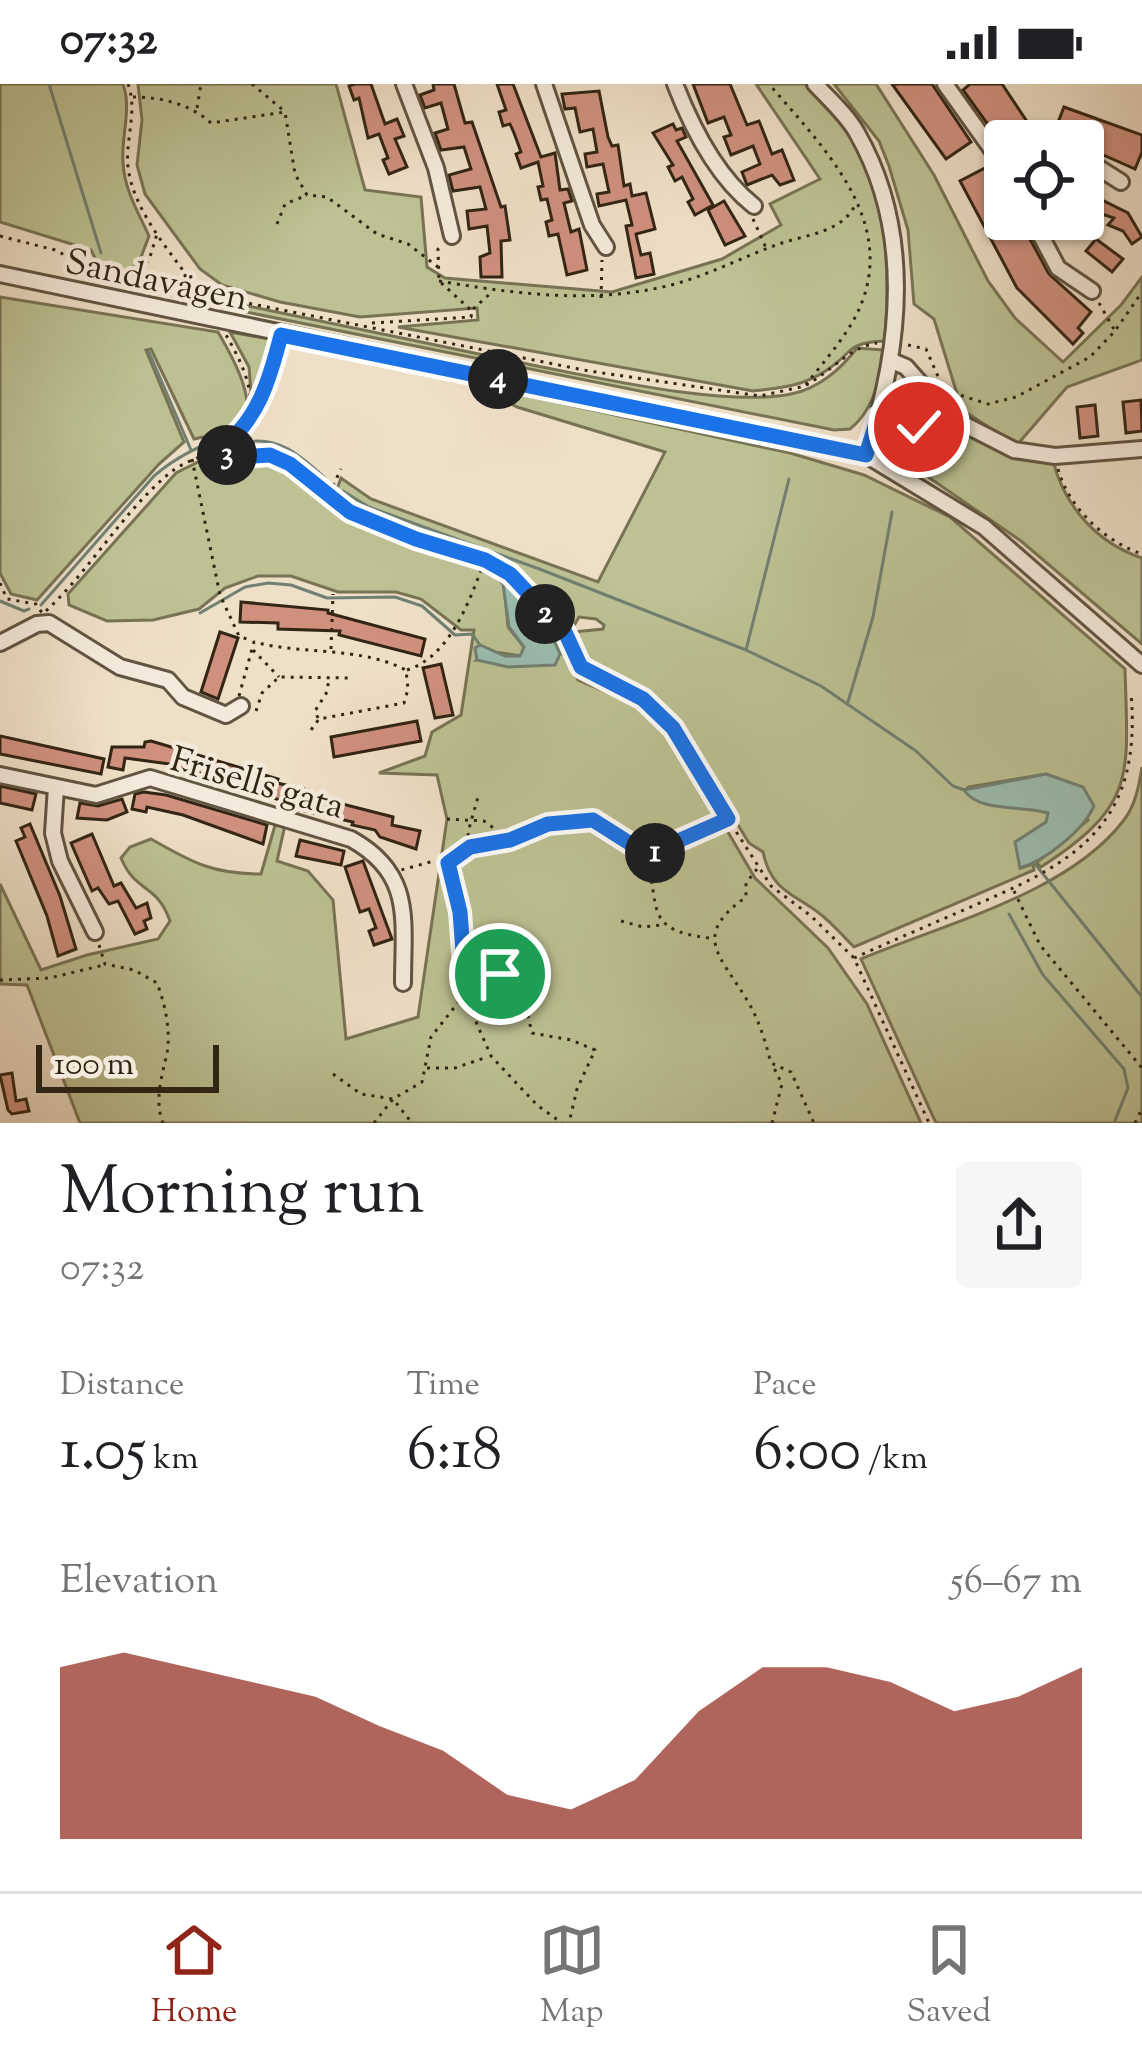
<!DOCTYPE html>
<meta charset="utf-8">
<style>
:root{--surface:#fff;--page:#f6f6f6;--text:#202124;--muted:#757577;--line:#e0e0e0;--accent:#8f2418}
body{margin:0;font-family:"Sorts Mill Goudy",serif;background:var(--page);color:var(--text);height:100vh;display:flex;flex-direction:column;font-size:45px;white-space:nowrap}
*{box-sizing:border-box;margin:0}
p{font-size:39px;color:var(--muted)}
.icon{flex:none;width:66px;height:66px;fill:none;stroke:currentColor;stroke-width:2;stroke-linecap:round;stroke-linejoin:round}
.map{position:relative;height:1039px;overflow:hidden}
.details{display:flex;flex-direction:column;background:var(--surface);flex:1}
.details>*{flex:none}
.controls{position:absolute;left:984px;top:36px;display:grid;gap:24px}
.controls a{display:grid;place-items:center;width:120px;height:120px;border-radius:12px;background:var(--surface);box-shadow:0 3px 9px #0004;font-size:60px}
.scale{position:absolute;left:36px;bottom:30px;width:183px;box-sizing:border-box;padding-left:12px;border:6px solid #322514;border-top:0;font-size:33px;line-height:42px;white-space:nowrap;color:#322514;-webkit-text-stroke:9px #f4eadb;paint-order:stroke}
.pin{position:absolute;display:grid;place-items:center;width:102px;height:102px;color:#fff;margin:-51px;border:6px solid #fff;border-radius:50%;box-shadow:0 3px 12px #0007}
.km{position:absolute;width:60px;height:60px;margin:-30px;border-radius:50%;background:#222;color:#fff;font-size:33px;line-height:60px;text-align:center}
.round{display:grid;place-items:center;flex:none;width:126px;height:126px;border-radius:12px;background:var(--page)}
.headline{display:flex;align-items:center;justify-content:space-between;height:204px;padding:0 60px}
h1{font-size:66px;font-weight:600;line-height:90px}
.figures{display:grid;grid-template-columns:repeat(3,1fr);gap:18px;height:204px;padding:12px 60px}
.figures div{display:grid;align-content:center}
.figures b{font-size:60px;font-weight:600}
.figures small{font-size:33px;font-weight:400}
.figures p{font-size:33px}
.chart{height:336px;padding:24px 60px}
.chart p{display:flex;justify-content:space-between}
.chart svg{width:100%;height:216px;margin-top:12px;fill:var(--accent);opacity:.7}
.status{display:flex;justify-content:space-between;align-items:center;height:84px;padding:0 60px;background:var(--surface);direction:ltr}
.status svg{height:33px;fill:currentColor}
.menu{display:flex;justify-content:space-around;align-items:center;height:168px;border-top:3px solid var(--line);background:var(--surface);font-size:33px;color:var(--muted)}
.menu a{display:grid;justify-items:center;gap:6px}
.menu .selected{color:var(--accent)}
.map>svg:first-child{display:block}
.green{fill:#bdc193;stroke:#787354;stroke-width:3}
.water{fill:#9bbdb0;stroke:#718072;stroke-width:3}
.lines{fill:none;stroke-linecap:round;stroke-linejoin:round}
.stream{stroke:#718072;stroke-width:3}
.building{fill:#cf907e;stroke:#322514;stroke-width:3}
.minor-casing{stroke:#615441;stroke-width:20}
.path{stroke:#322514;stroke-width:3;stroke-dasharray:3 6;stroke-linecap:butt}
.minor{stroke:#f4eadb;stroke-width:14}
.route-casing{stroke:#fff;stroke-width:24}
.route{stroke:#1a73e8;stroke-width:15}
.labels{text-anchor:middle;stroke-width:9;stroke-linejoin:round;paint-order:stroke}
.street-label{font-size:36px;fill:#322514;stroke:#f4eadb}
</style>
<div class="status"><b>07:32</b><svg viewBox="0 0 49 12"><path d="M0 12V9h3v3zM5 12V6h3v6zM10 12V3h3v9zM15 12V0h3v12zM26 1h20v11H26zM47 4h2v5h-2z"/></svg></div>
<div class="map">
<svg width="1142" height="1039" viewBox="0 0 1142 1039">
<rect width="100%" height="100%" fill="#eedfc7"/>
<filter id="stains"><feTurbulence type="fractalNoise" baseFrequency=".00167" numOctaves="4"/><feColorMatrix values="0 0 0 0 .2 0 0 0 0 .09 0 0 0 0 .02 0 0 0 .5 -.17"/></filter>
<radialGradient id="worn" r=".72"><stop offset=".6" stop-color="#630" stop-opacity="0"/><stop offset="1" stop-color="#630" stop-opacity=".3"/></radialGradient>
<g class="green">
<path d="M0 0H123C132 25 121 52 123 78 124 105 138 128 149 152L138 181 122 187 98 180 91 166 0 138Z"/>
<path d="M138 0H336L365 106 421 113 427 183 445 194 612 208 722 175 781 141 770 120 820 95 756 0H805C819 16 837 32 848 49 889 118 890 180 885 257 844 259 855 268 827 286 804 302 780 304 753 307L398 243 478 236 477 224 360 233 280 218 222 201 200 185 145 110 137 81 142 36Z"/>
<polygon points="834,0 876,0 934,91 988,197 1015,234 1063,278 1121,221 1142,193 1142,276 1067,303 1017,361 962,326 934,235 914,220 908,146 889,82 879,57"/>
<path d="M0 213 218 248C230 269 267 330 233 346 222 351 206 352 194 355L151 265 146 266 184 358 159 380 37 516 11 510 0 489Z"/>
<path d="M214 215C321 237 429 260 537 282 604 295 726 323 791 310 818 305 841 285 857 264L883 266C881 295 874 326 850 345L834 346 221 223Z"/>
<polygon points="230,248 275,256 265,295 252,323 249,283"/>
<path d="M473 300 790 369 864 391 950 433 1125 585C1128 692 1137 721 1041 783L1036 779 1088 736 1046 690 969 703 965 706C992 727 1015 719 1048 728L1047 738 1016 758 1021 784 1033 780 1034 786 854 863C843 852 832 839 819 829 792 809 771 806 763 768L749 759 675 638 645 612 586 581 573 548 603 545 604 541 596 535 579 533 572 545C554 526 536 499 514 485 459 450 389 449 336 408L341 394 371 415 598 498 665 368 517 323Z"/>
<path d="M937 340H951L1053 377C1065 423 1097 459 1142 474V560L1021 457 892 368 888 354 892 347 914 355 927 354Z"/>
<path d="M218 368 234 377 269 375 290 386 340 428 488 481 505 491 511 501 504 500 508 543 524 563 521 572 488 567 477 576 560 570 555 559 566 571 578 596 636 620 672 653 755 794 828 864 867 920 921 1039H80L27 901 0 900V800L41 886 87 871 158 855 170 837C156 798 136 810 121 774L130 763 151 755C193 779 213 790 261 790L276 738 285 741 277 777 308 787 333 816 346 955 418 933 447 735 437 691 379 689 425 672 432 648 461 631 474 546H461L421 515 396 508H338L291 492H258L225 504 199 525 153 536 107 537 69 521 68 510 176 389Z"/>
<path d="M1142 683V1039H936L861 875C944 840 1069 809 1124 736 1136 720 1139 701 1142 683Z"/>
</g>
<g class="water">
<polygon points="503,500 511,501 555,559 560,570 555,581 508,583 477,576 475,564 480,561 505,572 520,572 524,563 509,543"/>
<path d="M1046 690 1083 703 1094 722C1083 747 1046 776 1020 784L1015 758 1046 738 1048 729C1023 721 979 729 964 706Z"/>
</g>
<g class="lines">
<g class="stream">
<polyline points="49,0 101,169"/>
<polyline points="149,268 191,366"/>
<polyline points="343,407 369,423 542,486 746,566 821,602 916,667 953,702 964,706"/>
<polyline points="490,487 503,500"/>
<polyline points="0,517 24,527 29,525"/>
<path d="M41 521 154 392C177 372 202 361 230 350L243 359C277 350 301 372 325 394"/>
<polyline points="200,529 245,503 268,499 291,501 327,514 395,513 422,522 455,551 472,550 480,561"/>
<polyline points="746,566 789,395"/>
<polyline points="848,618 873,533 892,428"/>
<polyline points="1035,780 1142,913"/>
<polyline points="1009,830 1043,891 1124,985 1128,1004 1114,1039"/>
</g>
</g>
<g class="building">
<polygon points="355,0 371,0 385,40 397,35 404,52 395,55 407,83 389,90 383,76 388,74 379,50 368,54 359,14 354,16 349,2"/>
<polygon points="433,0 454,0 465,39 472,38 501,123 505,122 510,156 501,157 502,193 481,193 480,173 490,169 487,142 469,145 467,127 486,125 480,103 453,107 449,91 471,85 464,63 441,66 435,49 448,45 441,19 425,24 420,11 434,6"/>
<polygon points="497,0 513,0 541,73 555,69 560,106 568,105 572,117 564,119 571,148 579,145 587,186 567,191 558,150 549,152 546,138 552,136 547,115 541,116 538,103 543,102 538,78 521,84 516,70 521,68 514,49 510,40 503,42 499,28 506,26"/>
<polygon points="693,0 730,0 747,41 759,37 772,70 782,66 794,96 780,101 772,91 747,101 742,88 760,80 753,62 731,71 724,53 731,51 724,33 708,39"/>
<polygon points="892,0 932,0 971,58 946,75"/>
<polygon points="970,0 1002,0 1034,48 1021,56 1017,50 1002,60 963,6"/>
<polygon points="599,7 608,53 612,62 618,61 624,102 630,100 632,112 646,109 655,145 636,150 641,171 650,169 654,190 636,194 626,142 632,141 626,116 599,122 597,110 609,108 603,80 587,83 585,70 597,68 593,45 580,48 575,24 565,25 562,10"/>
<polygon points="1064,23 1142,51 1142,68 1135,85 1090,65 1093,57 1052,54"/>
<polygon points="673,40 676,46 682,44 686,53 677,57 713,121 695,131 688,118 693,115 682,93 675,97 668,83 673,81 653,49"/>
<polygon points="987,83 1005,110 1005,135 1019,135 1049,190 1091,228 1078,244 1083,249 1073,260 1017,204 960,97"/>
<polygon points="1086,108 1128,129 1142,153 1132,160 1123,147 1108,141 1114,134 1083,124"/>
<polygon points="724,117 745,152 725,161 708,126"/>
<polygon points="1096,155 1123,175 1112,188 1086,167"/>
<polygon points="1141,316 1142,347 1126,349 1123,318"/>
<polygon points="1095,321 1098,352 1080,354 1077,323"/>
<polygon points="241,518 328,526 328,529 425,555 421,572 339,551 340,547 278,545 278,539 240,538"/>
<polygon points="220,548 238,554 218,615 201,608"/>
<polygon points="441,580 453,631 435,634 423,584"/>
<polygon points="417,637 421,657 334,673 331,653"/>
<polygon points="0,652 104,675 101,690 0,670"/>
<polygon points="151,657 278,695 277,699 308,706 307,711 393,733 392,741 420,747 416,765 380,753 375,746 352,741 353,738 295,725 290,719 206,694 206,691 177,684 177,681 125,674 123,686 108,683 112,663 144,663 145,658"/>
<polygon points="0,702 36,710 32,726 0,719"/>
<polygon points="144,708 166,711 267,741 263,760 183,731 147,723 146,728 132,725 135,710"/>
<polygon points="122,715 127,728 107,736 77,734 80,719 98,722"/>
<polygon points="30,740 60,812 76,865 58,872 47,832 16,757 25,753 21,744"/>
<polygon points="92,750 114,802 121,799 136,824 147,819 151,834 144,837 147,845 135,850 118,817 109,820 98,804 92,807 71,759"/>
<polygon points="300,756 344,767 341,781 296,772"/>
<polygon points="363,777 392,855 374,861 369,847 376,844 369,825 360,828 345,783"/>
<polygon points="12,989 16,1017 26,1015 29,1027 12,1030 8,1026 0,991"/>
</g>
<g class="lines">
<g class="minor-casing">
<g id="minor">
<polyline points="404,0 436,84 452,152"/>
<polyline points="544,0 592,141 606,163"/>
<path d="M675 0C692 44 717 93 754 122"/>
<path d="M815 0C829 15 847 31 857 49 914 149 901 265 866 371"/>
<polyline points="945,0 1005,84"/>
<polyline points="1083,74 1121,98"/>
<polyline points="1032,135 1058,184 1092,207"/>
<polyline points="0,190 866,371 984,443 1142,581"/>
<polyline points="892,277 906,283 937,318 938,327 1014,366 1055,372 1142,365"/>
<polyline points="878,333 919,343 938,327"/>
<polyline points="0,559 37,540 49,539 120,583 168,596 183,613 226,631 241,622"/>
<path d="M0 691 96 711 150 694 351 755C414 790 403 836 403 899"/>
<polyline points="56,703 53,749 60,777 95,848"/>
</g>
</g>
<g class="path">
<path d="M128 0C138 27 125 56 128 83 134 133 181 179 207 220"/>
<polyline points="252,0 283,26"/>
<path d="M133 13C161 13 190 20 211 39L285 28 295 90 307 111 327 113 377 150 408 160 438 183"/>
<polyline points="197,24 201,0"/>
<polyline points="753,135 766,164"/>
<polyline points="277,140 285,120 305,112"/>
<path d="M0 152 55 166 98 188 193 198 232 216 589 287 760 312 805 302C824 277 851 248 862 218 895 132 820 60 769 0"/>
<polyline points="133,192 149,176 157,150"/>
<path d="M439 197C516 210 590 220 667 202 705 193 742 173 779 160 807 150 843 149 856 119"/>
<polyline points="601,214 602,176"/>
<polyline points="1099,219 1115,247"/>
<polyline points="473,225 492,208"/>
<polyline points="372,239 471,233 472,227 439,197 438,165 442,161"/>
<polyline points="908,261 926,265 944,306 988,320 1016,313 1090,273 1115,247 1142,208"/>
<path d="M806 301C831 288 849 263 877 259"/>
<polyline points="250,333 265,306 278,264"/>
<polyline points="219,365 237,373 270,371 290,380 350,428 417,455 485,476 510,490 565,548 581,583 643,615 662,632 771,802 811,832 854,874 929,1039"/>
<polyline points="192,375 220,511 239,552 252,557"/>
<path d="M1058 385C1069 424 1104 457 1142 470"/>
<polyline points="329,410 341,385"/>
<polyline points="0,499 7,515 36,520 42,529"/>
<path d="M46 527C91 485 123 427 171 388 193 370 236 368 247 337 258 307 239 274 225 249"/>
<polyline points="331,565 333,510"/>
<polyline points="253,566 279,593"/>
<path d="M407 586C451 572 470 515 485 476"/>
<path d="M239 612 254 558C303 571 359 562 406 586L408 605 404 619 319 635 311 646"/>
<polyline points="256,627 262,609 279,593 353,594"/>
<polyline points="318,634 315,627 327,608 329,594"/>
<path d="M447 735 484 737 510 756C553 741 579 725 622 752 639 762 646 769 667 771L678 757 726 736"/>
<polyline points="469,761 468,748 478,713"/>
<path d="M646 770C661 823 642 846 709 854"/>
<polyline points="451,777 470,763 508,757"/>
<path d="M757 785 746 799V813C691 852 720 871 747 916 759 936 765 956 771 979L791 988 814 1039"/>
<polyline points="1014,807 1040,861 1142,984"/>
<polyline points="621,837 643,843 661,841"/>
<path d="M99 861 105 880 134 886 157 899C165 920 171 947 167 969 162 992 154 1016 163 1039"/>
<path d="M854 874C896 855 939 837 982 818 1082 775 1142 736 1131 609"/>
<polyline points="465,881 501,890 521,903 532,949 571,956 595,966 577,1005 569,1039"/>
<polyline points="0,896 50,894 104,881"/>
<polyline points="465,913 491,972 537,1021 562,1039"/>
<polyline points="427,984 455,984 487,973"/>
<polyline points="333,990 361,1010 393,1015 412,1039"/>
<polyline points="374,1039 393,1015 422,998 431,953 464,911 460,828 448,779 434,777 401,786"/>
<polyline points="772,1039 782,1000 772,980"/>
<polyline points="1135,1039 1142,1025"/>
</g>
<use href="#minor" class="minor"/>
</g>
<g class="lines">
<g class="route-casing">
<path id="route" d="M500 890 464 881 460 828 448 779 470 763 510 756 548 740 593 736 645 769 667 770 678 757 728 735 673 644 643 615 581 583 565 548 510 490 485 476 416 455 350 428 290 380 270 371 237 373 218 365C258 339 270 294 281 251L866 371 878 333 919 343"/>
</g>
<use href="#route" class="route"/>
</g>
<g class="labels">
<g class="street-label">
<text transform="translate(157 194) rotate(12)" y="13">Sandavägen</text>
<text transform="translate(258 697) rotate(16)" y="13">Frisells gata</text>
</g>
</g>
<rect width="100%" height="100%" filter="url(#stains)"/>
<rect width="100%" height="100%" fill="url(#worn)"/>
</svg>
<div class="controls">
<a><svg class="icon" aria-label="locate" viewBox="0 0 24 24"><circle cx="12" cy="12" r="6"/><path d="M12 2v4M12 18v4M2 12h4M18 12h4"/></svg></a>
</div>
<div class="scale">100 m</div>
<div class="pin" style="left:500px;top:890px;background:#1e9e55"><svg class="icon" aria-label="arrive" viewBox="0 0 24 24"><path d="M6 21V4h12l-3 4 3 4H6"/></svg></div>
<div class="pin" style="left:919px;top:343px;background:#d93025"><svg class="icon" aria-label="check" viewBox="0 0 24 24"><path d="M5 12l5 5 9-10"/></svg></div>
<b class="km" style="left:655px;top:769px">1</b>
<b class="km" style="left:545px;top:530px">2</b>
<b class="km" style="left:227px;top:371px">3</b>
<b class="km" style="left:498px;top:295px">4</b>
</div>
<section class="details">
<div class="headline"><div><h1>Morning run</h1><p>07:32</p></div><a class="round"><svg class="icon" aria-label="share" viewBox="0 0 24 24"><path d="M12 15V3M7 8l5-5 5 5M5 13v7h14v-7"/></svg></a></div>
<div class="figures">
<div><p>Distance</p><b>1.05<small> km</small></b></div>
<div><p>Time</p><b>6:18</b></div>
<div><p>Pace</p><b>6:00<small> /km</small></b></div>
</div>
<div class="chart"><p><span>Elevation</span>56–67 m</p>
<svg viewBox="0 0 160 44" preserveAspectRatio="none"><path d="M0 44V9L10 6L20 9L30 12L40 15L50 21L60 26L70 35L80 38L90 32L100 18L110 9L120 9L130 12L140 18L150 15L160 9V44z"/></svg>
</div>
</section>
<nav class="menu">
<a class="selected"><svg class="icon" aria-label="home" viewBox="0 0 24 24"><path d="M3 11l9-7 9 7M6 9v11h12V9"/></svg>Home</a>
<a><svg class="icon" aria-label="map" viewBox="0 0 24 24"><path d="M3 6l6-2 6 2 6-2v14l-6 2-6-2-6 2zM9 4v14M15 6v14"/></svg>Map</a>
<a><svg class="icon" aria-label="saved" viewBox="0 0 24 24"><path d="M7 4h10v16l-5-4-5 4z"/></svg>Saved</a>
</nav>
